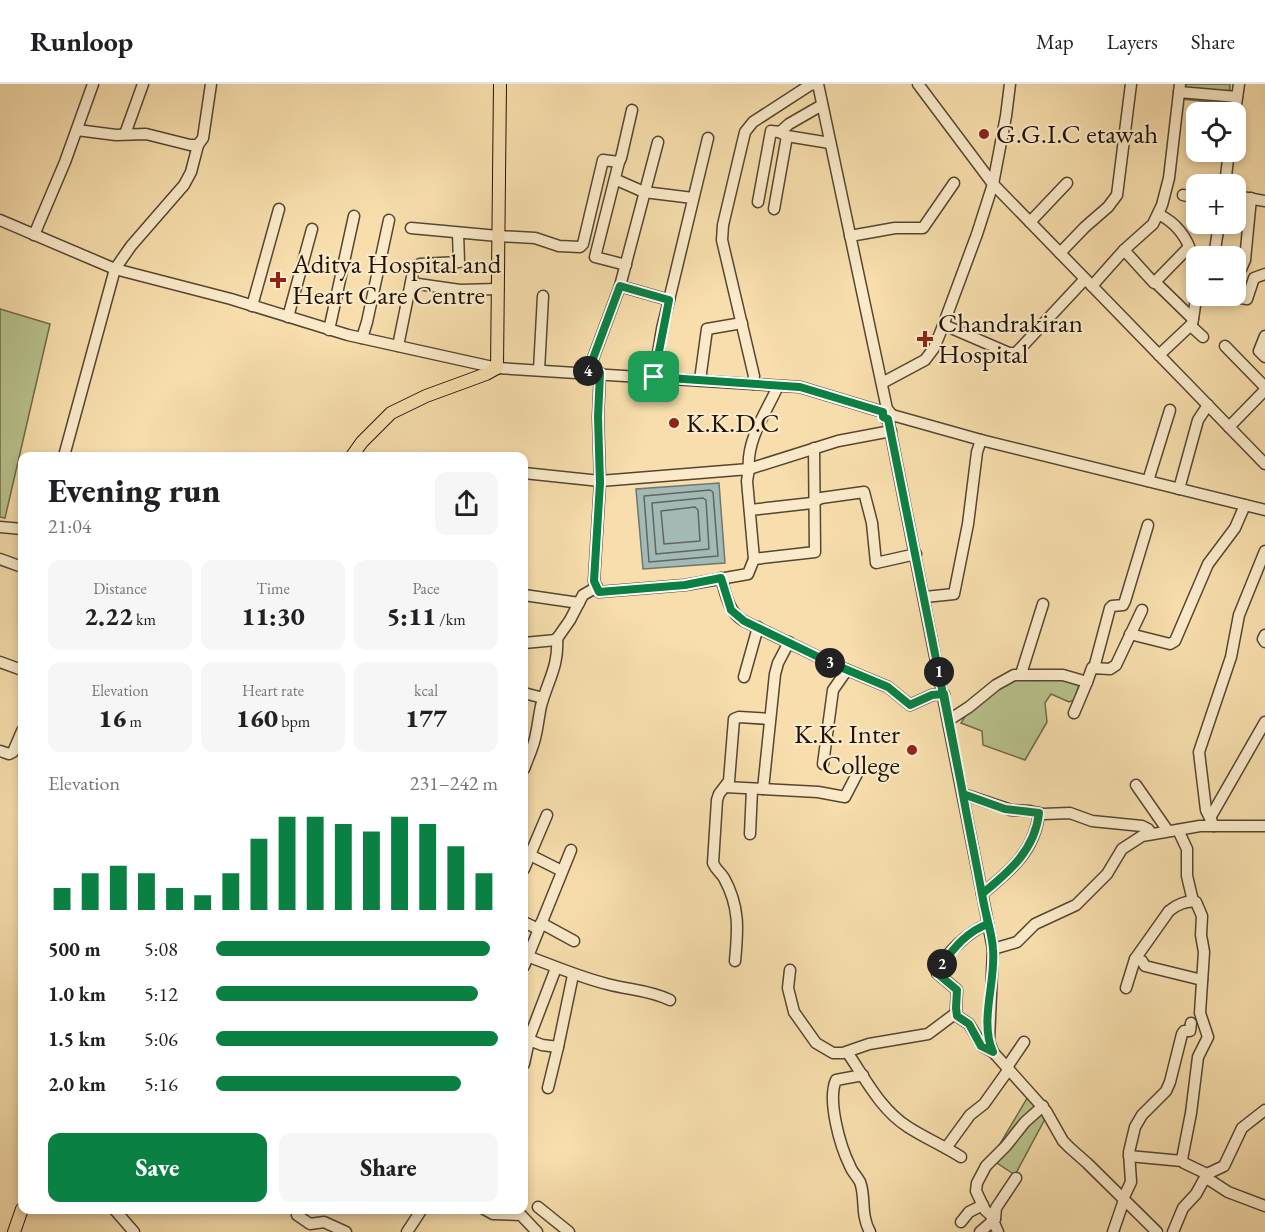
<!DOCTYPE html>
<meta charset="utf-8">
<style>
:root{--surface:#fff;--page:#f6f6f6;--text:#202124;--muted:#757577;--line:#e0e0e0;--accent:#0b8043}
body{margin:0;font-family:"EB Garamond",serif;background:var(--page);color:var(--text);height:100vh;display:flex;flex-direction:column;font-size:22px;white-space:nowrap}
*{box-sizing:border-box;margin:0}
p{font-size:20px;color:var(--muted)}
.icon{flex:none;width:33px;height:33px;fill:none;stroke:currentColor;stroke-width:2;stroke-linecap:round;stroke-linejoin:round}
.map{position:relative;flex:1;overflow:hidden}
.sheet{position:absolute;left:18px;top:368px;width:510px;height:762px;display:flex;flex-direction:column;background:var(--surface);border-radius:12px;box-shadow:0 3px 9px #0003}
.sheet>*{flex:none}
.controls{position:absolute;left:1186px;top:18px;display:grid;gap:12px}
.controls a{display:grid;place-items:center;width:60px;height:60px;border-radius:12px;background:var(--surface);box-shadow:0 3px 9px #0003;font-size:30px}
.pin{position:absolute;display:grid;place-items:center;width:51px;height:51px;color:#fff;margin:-26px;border-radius:12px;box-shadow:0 3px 9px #0006}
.km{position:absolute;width:30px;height:30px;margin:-15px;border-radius:50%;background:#222;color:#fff;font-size:16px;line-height:30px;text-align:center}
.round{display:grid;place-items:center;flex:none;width:63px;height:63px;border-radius:12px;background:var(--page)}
.overview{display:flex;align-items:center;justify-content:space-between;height:102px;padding:0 30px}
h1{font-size:33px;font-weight:800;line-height:45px}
.figures{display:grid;grid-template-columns:repeat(3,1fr);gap:9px;height:102px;padding:6px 30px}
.figures div{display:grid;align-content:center;border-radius:12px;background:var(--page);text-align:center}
.figures b{font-size:26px;font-weight:800}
.figures small{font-size:16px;font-weight:400}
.figures p{font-size:16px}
.chart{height:168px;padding:12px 30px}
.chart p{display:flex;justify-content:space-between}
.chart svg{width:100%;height:108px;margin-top:6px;stroke:var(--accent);stroke-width:6}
.primary-button{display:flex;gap:12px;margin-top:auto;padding:12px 30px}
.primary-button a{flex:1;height:69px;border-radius:12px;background:var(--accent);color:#fff;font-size:24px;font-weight:800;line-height:69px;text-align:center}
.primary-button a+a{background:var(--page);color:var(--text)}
ul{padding:0 30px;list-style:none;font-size:20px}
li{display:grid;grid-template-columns:96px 72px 1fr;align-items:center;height:45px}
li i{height:15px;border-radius:8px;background:var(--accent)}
header{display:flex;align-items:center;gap:36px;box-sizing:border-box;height:84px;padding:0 30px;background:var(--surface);border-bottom:2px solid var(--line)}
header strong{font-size:28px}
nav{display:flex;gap:33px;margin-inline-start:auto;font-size:21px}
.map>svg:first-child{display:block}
.green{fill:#b8c28d;stroke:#6c6a4b;stroke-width:1.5}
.water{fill:#a3b9b6;stroke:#6e7771;stroke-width:1.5}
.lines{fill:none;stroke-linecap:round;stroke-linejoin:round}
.shore{stroke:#616660;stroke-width:1.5}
.minor-casing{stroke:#554632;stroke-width:13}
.major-casing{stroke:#1f1309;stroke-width:14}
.minor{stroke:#faeac9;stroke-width:10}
.major{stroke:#f7deac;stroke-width:12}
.route-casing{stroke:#fff;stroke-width:12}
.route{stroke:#0b8043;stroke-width:8}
.poi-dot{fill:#8f2418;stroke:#faeac9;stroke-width:2}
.labels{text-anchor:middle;stroke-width:4.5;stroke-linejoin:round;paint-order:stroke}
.poi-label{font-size:27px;fill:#1f1309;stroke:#faeac9;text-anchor:start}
</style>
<header>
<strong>Runloop</strong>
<nav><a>Map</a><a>Layers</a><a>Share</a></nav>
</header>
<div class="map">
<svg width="1265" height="1148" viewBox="0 0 1265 1148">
<rect width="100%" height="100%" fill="#f7deac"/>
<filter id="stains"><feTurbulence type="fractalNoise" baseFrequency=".00333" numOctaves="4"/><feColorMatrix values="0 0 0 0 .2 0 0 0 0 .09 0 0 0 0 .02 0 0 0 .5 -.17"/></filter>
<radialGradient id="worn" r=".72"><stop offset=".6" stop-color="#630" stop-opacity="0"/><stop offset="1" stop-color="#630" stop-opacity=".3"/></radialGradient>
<g class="green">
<polygon points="1185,0 1230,0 1229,20 1183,15"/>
<polygon points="0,225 50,240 5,434 0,433"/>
<polygon points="1017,591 1060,593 1079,601 1074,616 1069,618 1051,610 1045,619 1047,638 1025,676 983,661 982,647 961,639 967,629"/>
<polygon points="1029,1011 1046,1033 1015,1091 991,1075"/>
</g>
<polygon class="water" points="719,399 725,479 643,485 636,405"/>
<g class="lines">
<g class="shore">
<polygon points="710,406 713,408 718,472 649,478 644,412"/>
<polygon points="703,414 706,416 709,465 656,470 652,419"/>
<polygon points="695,423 698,426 700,457 664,460 661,427"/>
</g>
<g class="minor-casing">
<g id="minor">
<polyline points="818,0 887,325"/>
<polyline points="918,0 993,100 1265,380"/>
<polyline points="1179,8 1237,13"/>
<polyline points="1235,28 1239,0"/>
<polyline points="77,46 116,51 146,50 190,61 198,61 203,54 211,0"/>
<polyline points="125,50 143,0"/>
<polyline points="787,52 830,59"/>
<polyline points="658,58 620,202 669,216"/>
<polyline points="619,78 595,173 626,181"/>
<polyline points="619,97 644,108 693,114"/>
<polyline points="1225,100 1229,68"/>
<polyline points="1183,111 1197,114"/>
<polyline points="1236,112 1265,117"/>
<polyline points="758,118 771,47 780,48 789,40 822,21"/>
<polyline points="774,125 787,52 779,48"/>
<path d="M1158 130C1200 150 1200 200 1192 240L1159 271"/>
<polyline points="0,136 115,185 231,215 348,251 497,284 800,303 883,328 887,325 892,331 885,334 883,328"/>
<polyline points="1030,138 1067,99"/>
<polyline points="411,144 498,152 535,154 559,162 580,163 583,160 603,76 619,78 621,74 632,26"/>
<polyline points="34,151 65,78 93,0"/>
<polyline points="850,152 895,144 923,144 954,99"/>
<polyline points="1124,166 1154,199 1189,163"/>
<polyline points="1060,169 1085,143 1108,123 1117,111 1131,0"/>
<polyline points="1214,172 1219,140"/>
<polyline points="1241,185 1245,176 1251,114"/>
<polyline points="1155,198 1193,235"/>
<polyline points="411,199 460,206 498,205"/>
<polyline points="1092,202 1124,166 1153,140 1162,121 1169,94 1180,0"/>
<polyline points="1228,212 1247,215 1254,194 1265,190"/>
<polyline points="252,222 279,125"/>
<polyline points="288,233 312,145"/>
<polyline points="1192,240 1192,243 1203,253"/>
<polyline points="944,241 1009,269 1016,269 1085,195"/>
<polyline points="329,246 354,132"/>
<polyline points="1265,252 1259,267 1265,273"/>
<polyline points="362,254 367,238 389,136"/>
<polyline points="398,262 414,183 420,180 459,178 458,149"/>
<polyline points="1225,262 1265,303"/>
<polyline points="539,286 543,212"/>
<polyline points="588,288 620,202"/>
<polyline points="654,293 662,245 708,54"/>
<polyline points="700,296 707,245 742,239"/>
<polyline points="882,299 925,276 934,264 941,247 977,150 993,100 1006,32 1010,0"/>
<polyline points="753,300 754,292 722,156 723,141 745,48 753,38 810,1 815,0"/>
<path d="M778 302C767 327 746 356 749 385L838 357 891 347"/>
<polyline points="892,331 981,356 1265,426"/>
<polyline points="888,335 993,865 989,957 993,968 1046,1027 1063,1057 1070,1064 1087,1079 1157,1148"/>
<polyline points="1229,343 1265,306"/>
<polyline points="64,372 115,185 131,162 184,101 191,88 198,61"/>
<polyline points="524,389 600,397 749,385 747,397 754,475 748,490 685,501 599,508 594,497 600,399 600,397 598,333 600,289"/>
<polyline points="1148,397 1170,326"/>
<polyline points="1179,405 1198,336 1208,321"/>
<polyline points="750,426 812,419 821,414 864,408 872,439 876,479 916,470"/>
<polyline points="0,443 22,445"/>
<polyline points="0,475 22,483"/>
<polyline points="754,475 815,468 814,364"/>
<path d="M721 494C726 510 728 528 744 537L833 580 888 603 910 621 932 611 944 610"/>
<polyline points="524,511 579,519"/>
<polyline points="925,513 954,510 968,440 977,368 981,356"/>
<polyline points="1130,550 1170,560 1175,557 1208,480 1235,444 1245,421"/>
<polyline points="1265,551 1263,555 1265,558"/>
<polyline points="524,559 556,556 570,536 583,511 597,503"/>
<polyline points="0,578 22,586"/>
<polyline points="1094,584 1110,524 1112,522 1123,521 1125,517 1148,441"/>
<polyline points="1021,590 1043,520"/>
<polyline points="744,593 758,543"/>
<polyline points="1087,598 1092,584 1110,585 1116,581 1142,526"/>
<polyline points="524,609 543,614"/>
<polyline points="949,636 969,623 996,601 1014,591 1063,591 1087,598 1074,629"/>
<polyline points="0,667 9,670 13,668 22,647"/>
<polyline points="823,680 833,606 847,586"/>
<path d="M524 685C528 674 534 662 536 650 538 641 539 631 541 622 548 596 559 582 557 554"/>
<polyline points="1136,701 1168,747"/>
<polyline points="725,703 818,708 845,713 858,688"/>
<polyline points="763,705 775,590 778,579 789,558"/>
<polyline points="963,710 1011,726 1030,727 1043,730 1070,729 1092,737 1142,742 1148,745 1152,750"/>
<polyline points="1210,734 1265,638"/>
<polyline points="1214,742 1206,726 1199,668 1231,573 1239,531 1265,467"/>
<polyline points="1178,746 1187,765 1187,792 1193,817"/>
<polyline points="750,750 752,705"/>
<polyline points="524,768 562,787"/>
<polyline points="524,785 547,731"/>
<path d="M982 810C1010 787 1035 767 1039 729"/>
<polyline points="524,838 538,845"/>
<polyline points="541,839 574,857"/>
<path d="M988 840C969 847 944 870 937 889L957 906 956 924 957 932 969 940 982 962 993 968"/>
<polyline points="993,865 1017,858 1035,840 1076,821 1107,790 1122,765 1142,752 1200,742 1265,742"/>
<path d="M527 872C554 882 579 893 607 900 629 906 649 906 670 916"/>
<polyline points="1135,875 1142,877 1145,882 1202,896"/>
<path d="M735 877C738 846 740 823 724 794 720 788 716 786 713 779L717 716 719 710 729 697 734 635 739 633 770 635"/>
<polyline points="524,882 571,766"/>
<polyline points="790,886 788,904 794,928 816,959 833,969 843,969 869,960 928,950 956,929"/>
<path d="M1126 904 1135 875 1169 827C1176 821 1187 816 1196 818L1202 832 1201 851 1204 868 1200 929 1208 953 1198 973 1191 1029 1182 1075 1184 1079 1207 1090"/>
<polyline points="524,954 542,961 558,963"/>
<path d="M847 968C865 994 880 1025 908 1043 925 1054 944 1062 961 1073"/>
<polyline points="524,980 530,952 556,884"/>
<polyline points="1007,983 1024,958"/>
<path d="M863 991 836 996C827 1016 840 1062 850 1082 852 1088 857 1092 860 1098 866 1113 860 1130 870 1148"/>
<polyline points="548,1004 558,963 573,891"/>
<polyline points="946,1064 970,1031 984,1020 1009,985"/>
<polyline points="1129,1072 1182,1077"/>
<polyline points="1205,1093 1228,1108 1265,1122"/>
<polyline points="1123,1115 1131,1098 1129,1068 1135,1043 1142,1031 1166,1007 1170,998 1182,950 1184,947 1190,947 1191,939"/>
<polyline points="538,1123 569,1148"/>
<polyline points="114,1125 134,1148"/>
<polyline points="484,1125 493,1130 521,1131 537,1148"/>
<polyline points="297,1131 310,1140 324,1138 346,1148"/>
<polyline points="995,1135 985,1126 976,1107 977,1099 986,1082 1006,1062 1025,1038 1043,1022"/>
<polyline points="961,1138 969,1128 983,1121"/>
<polyline points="991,1138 995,1141 998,1148"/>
<polyline points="407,1148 422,1125"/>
<polyline points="980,1148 995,1135 996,1124 1016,1094"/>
<polyline points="1113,1148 1124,1116"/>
<polyline points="1173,1148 1183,1124 1196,1110 1207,1090 1224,1082 1242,1044 1265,1026"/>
</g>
</g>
<g class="major-casing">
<g id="major">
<polyline points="352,372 362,358 391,329 426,312 486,290 497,284 500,0"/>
<polyline points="14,1148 22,1125"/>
</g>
</g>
<use href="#minor" class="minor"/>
<use href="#major" class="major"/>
</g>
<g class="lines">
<g class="route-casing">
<path id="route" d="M654 293 800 303 883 328V333L888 335C913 456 937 578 961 700 968 739 976 777 983 816 986 832 992 849 993 865 996 899 979 937 993 968L981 962 969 940 957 932 956 924 957 906 938 890V885C952 867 965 848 988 840L982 810C1009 788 1035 766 1039 729L1005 725 963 710 944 610 932 611 910 621 888 603 833 580 744 537 731 526 721 494 685 501 599 508 594 497 600 399 598 333 600 289 588 288 620 202 669 216 654 293"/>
</g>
<use href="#route" class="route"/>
</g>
<g class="poi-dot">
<circle cx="984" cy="50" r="6"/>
<path d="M275 187h6v6h6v6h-6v6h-6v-6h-6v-6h6z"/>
<path d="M922 246h6v6h6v6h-6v6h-6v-6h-6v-6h6z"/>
<circle cx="674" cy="339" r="6"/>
<circle cx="912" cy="666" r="6"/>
</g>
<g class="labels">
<g class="poi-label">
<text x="996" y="59">G.G.I.C etawah</text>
<text x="292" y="189">Aditya Hospital and<tspan x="292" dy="31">Heart Care Centre</tspan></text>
<text x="938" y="248">Chandrakiran<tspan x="938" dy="31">Hospital</tspan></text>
<text x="686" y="348">K.K.D.C</text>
<text x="900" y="659" text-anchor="end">K.K. Inter<tspan x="900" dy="31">College</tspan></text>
</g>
</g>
<rect width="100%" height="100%" filter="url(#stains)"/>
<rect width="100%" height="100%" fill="url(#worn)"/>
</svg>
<div class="controls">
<a><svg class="icon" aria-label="locate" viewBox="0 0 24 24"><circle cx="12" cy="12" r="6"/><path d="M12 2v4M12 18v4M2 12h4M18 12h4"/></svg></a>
<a>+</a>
<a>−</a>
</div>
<div class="pin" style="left:654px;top:293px;background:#1e9e55"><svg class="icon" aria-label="arrive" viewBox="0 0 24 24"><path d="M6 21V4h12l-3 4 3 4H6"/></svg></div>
<b class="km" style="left:939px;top:588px">1</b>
<b class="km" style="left:942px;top:880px">2</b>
<b class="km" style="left:830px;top:579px">3</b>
<b class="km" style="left:588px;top:287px">4</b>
<section class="sheet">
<div class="overview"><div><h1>Evening run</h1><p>21:04</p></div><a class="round"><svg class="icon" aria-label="share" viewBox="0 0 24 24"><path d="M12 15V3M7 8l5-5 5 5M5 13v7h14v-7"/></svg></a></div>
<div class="figures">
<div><p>Distance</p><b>2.22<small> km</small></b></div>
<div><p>Time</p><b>11:30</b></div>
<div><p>Pace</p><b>5:11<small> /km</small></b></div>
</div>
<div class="figures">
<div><p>Elevation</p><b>16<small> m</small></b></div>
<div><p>Heart rate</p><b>160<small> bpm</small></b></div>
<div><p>kcal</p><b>177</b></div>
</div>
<div class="chart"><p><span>Elevation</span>231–242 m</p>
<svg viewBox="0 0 160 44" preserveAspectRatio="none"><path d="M5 44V35M15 44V29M25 44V26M35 44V29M45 44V35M55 44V38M65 44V29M75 44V15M85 44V6M95 44V6M105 44V9M115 44V12M125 44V6M135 44V9M145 44V18M155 44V29"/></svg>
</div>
<ul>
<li><b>500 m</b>5:08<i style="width:97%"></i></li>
<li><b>1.0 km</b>5:12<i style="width:93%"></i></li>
<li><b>1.5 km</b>5:06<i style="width:100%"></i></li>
<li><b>2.0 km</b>5:16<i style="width:87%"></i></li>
</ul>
<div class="primary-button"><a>Save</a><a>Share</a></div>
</section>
</div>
